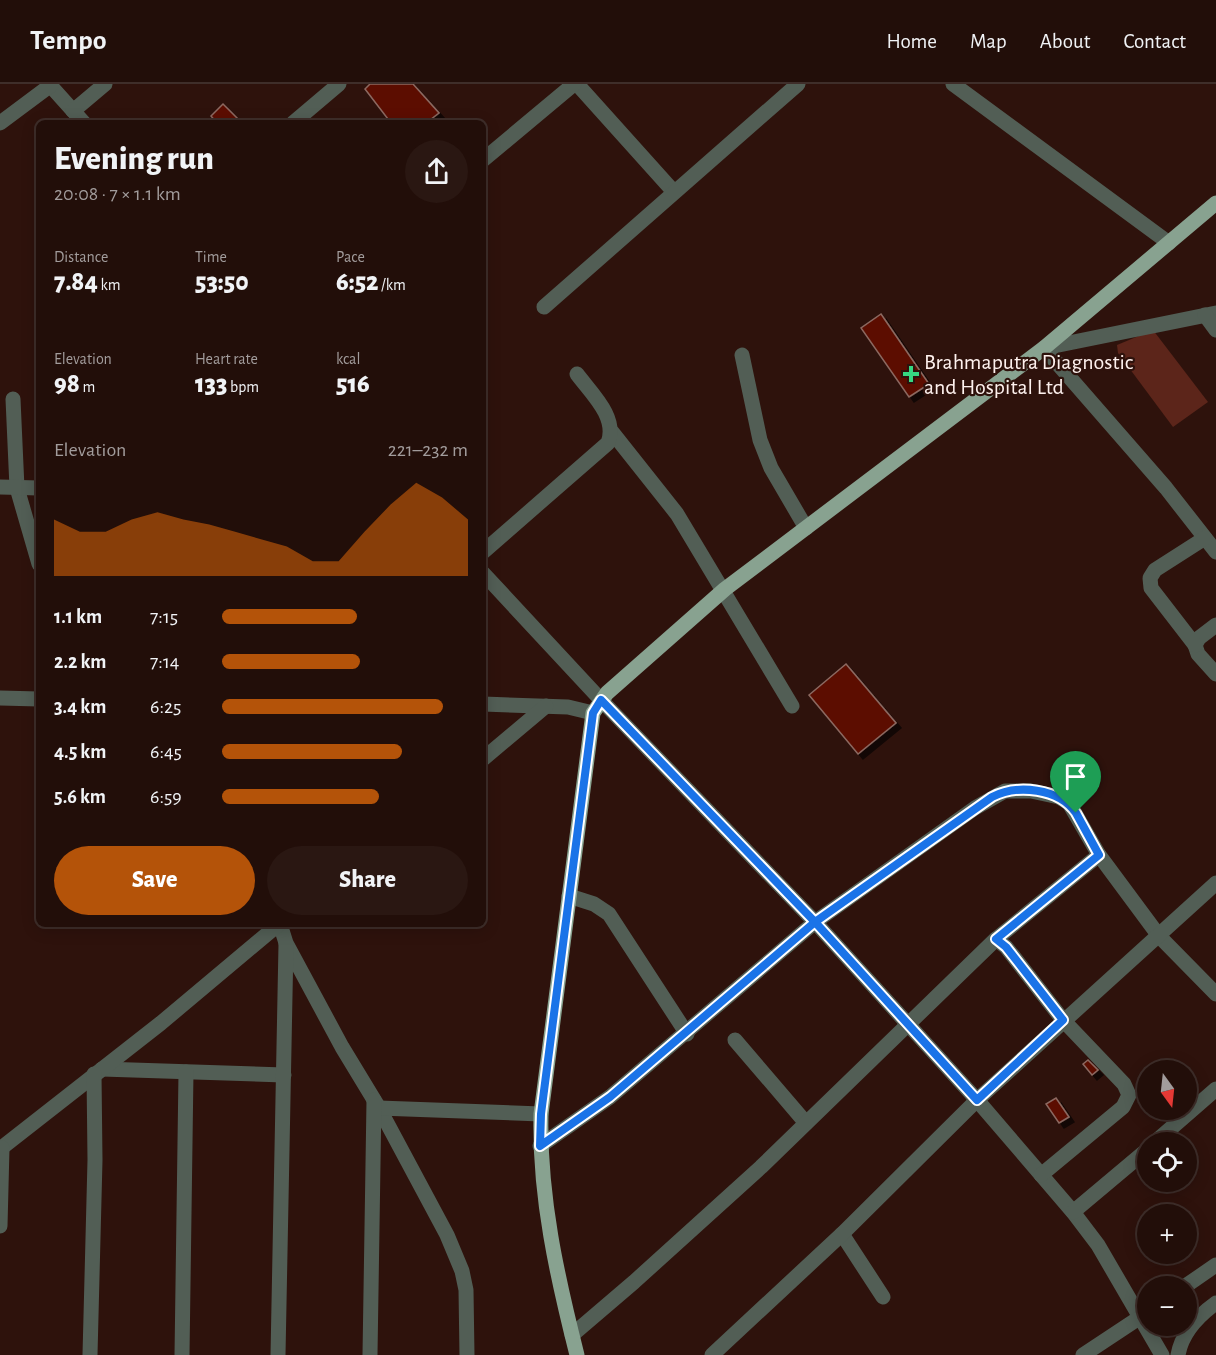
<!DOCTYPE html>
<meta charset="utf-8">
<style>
:root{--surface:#220e09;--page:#2a1712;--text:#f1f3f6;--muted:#a29c9c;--line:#3f2e2a;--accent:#b45309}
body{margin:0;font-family:"Alegreya Sans",sans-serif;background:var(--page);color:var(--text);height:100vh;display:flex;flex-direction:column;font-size:22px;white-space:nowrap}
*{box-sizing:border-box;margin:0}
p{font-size:20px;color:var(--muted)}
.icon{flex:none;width:33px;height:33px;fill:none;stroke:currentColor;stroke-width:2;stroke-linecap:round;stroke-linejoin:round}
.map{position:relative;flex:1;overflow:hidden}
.panel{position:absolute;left:36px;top:36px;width:450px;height:807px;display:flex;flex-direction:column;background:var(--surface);border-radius:9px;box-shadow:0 3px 15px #0003,0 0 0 2px var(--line)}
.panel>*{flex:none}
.needle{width:39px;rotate:165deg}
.buttons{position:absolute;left:1137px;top:976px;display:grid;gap:12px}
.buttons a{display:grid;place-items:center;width:60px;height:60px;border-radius:50%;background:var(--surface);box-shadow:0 3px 15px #0003,0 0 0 2px var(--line);font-size:30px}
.pin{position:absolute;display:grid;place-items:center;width:51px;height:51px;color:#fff;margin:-62px -26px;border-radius:50% 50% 50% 0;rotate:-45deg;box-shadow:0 0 6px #0007}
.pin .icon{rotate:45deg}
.round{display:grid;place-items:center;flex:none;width:63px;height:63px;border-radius:32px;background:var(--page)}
.headline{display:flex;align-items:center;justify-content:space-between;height:102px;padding:0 18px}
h1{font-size:33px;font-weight:800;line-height:45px}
.figures{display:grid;grid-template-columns:repeat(3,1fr);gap:9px;height:102px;padding:6px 18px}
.figures div{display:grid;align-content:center}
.figures b{font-size:26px;font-weight:800}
.figures small{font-size:16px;font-weight:400}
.figures p{font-size:16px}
.chart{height:168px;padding:12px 18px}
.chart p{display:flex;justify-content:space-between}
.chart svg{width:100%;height:108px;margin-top:6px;fill:var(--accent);opacity:.7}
.action{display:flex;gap:12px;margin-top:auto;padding:12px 18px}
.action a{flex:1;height:69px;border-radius:36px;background:var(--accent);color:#fff;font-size:24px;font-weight:800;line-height:69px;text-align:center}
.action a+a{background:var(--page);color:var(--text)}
ul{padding:0 18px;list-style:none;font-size:20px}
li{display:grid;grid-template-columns:96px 72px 1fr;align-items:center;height:45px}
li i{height:15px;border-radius:8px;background:var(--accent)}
header{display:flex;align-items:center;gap:36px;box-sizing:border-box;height:84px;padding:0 30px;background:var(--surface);border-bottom:2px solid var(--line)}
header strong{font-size:28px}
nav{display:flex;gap:33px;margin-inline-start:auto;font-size:21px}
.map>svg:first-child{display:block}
.green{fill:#5c251a}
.building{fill:#5c0f02;stroke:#8c6961;stroke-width:1.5;filter:url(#shadow)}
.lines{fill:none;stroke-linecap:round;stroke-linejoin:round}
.minor{stroke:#525e55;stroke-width:15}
.major{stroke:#88a290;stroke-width:15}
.route-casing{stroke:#fff;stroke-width:12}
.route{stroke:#1a73e8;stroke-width:8}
.poi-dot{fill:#36d881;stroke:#2e120c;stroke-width:2}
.labels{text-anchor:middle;stroke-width:4.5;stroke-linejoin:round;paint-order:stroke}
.poi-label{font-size:22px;fill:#fef1ee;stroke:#2e120c;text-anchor:start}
</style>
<header>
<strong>Tempo</strong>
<nav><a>Home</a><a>Map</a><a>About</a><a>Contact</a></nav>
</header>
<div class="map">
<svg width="1216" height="1271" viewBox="0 0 1216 1271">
<defs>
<filter id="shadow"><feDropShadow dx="5" dy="5" stdDeviation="0" flood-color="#0009"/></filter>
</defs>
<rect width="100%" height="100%" fill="#2e120c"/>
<polygon class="green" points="1153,246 1208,318 1173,343 1118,269 1117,261"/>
<g class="building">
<polygon points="370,0 413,0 439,29 426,39 391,39 365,5"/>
<polygon points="223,20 242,39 217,39 211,32"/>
<polygon points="881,230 929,300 909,313 861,244"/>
<polygon points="846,580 896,639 858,670 809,611"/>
<polygon points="1088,976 1098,986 1092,991 1083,980"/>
<polygon points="1056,1014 1069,1033 1059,1039 1046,1020"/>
</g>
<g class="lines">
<g class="minor">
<polyline points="49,0 84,39"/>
<polyline points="577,0 674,108"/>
<polyline points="953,0 1169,159"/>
<polyline points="73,27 105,0"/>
<polyline points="0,39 51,1"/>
<polyline points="293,39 339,0"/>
<polyline points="483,76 574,0"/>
<polyline points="544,223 798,0"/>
<polyline points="1216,229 1044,264 1166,404 1216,468"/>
<polyline points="1205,231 1216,246"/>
<polyline points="742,271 760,356 771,384 806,444"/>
<polyline points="13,315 17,404 39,480"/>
<polyline points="612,348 677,430 792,622"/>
<polyline points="0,403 39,404"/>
<path d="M483 468 608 359C618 333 591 309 577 290"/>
<polyline points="483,489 601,616 815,838 977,1016 1073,1128 1098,1161 1162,1271"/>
<polyline points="1216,541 1199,554 1195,561 1198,570 1216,590"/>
<polyline points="1195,561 1151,504 1150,494 1155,486 1205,454"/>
<polyline points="0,614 39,615"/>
<polyline points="483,620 568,623 593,629"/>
<polyline points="483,675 546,622"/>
<polyline points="569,812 594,820 609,830 687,950"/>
<polyline points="280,840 286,859 342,963 379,1024 447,1151 462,1187 466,1206 467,1271"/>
<polyline points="996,855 1006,863 1063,936 1124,1000 1129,1011 1123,1023 1041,1091"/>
<polyline points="735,956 806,1039"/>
<polyline points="102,985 284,991"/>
<polyline points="379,1024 541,1030"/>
<polyline points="1154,1059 1216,1005"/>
<polyline points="540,1062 610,1013 815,838 975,724 1005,707 1031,707 1059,713 1069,719 1099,771 1159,852 1216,910"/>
<polyline points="0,1065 161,939 279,840"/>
<polyline points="1073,1128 1148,1065"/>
<polyline points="0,1142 2,1064"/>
<polyline points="842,1150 883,1213"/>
<polyline points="1184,1203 1216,1181"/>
<polyline points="572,1251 634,1198 761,1083 996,855 1099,771"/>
<polyline points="90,1271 95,1076 94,990"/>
<polyline points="182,1271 186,988"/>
<polyline points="278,1271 286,860"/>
<polyline points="370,1271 374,1016"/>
<polyline points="712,1271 842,1150 977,1016 1216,799"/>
<polyline points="1083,1271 1148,1228"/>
<path d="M1178 1271C1182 1248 1198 1232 1216 1219"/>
</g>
<path class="major" d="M577 1271C557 1192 539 1112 541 1030L593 629 607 609 725 505 1044 264 1216 119"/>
</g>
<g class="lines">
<g class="route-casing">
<path id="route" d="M1076 729C1059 704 1017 700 992 713L815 838 610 1013 540 1062 541 1030 593 629 601 616 815 838 977 1016 1063 936 1006 863 996 855 1099 771 1076 729"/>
</g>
<use href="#route" class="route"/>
</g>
<path class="poi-dot" d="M908 281h6v6h6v6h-6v6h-6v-6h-6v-6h6z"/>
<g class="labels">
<g class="poi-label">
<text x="924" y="285">Brahmaputra Diagnostic<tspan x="924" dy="25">and Hospital Ltd</tspan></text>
</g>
</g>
</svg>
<div class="buttons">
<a><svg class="needle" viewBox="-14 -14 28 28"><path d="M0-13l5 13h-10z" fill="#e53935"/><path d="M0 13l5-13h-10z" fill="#a29c9c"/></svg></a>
<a><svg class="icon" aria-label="locate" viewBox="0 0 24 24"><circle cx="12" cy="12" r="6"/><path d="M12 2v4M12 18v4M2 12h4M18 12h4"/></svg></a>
<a>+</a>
<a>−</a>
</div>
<div class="pin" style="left:1076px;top:729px;background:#1e9e55"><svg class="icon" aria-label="arrive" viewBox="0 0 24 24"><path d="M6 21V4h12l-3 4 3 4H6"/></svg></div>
<section class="panel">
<div class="headline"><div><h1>Evening run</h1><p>20:08 · 7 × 1.1 km</p></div><a class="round"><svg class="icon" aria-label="share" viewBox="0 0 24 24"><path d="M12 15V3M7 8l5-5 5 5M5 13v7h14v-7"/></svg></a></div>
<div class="figures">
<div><p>Distance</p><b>7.84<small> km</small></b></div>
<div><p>Time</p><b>53:50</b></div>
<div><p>Pace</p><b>6:52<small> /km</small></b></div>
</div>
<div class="figures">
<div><p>Elevation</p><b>98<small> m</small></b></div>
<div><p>Heart rate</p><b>133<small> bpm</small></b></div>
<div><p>kcal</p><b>516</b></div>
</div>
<div class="chart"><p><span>Elevation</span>221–232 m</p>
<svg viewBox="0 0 160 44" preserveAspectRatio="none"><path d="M0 44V21L10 26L20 26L30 21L40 18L50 21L60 23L70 26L80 29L90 32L100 38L110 38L120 26L130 15L140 6L150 12L160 21V44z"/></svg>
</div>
<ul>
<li><b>1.1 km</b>7:15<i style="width:55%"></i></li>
<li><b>2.2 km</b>7:14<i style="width:56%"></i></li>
<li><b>3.4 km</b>6:25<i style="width:90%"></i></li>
<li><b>4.5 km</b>6:45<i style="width:73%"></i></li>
<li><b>5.6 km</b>6:59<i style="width:64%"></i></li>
</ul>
<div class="action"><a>Save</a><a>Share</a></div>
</section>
</div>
